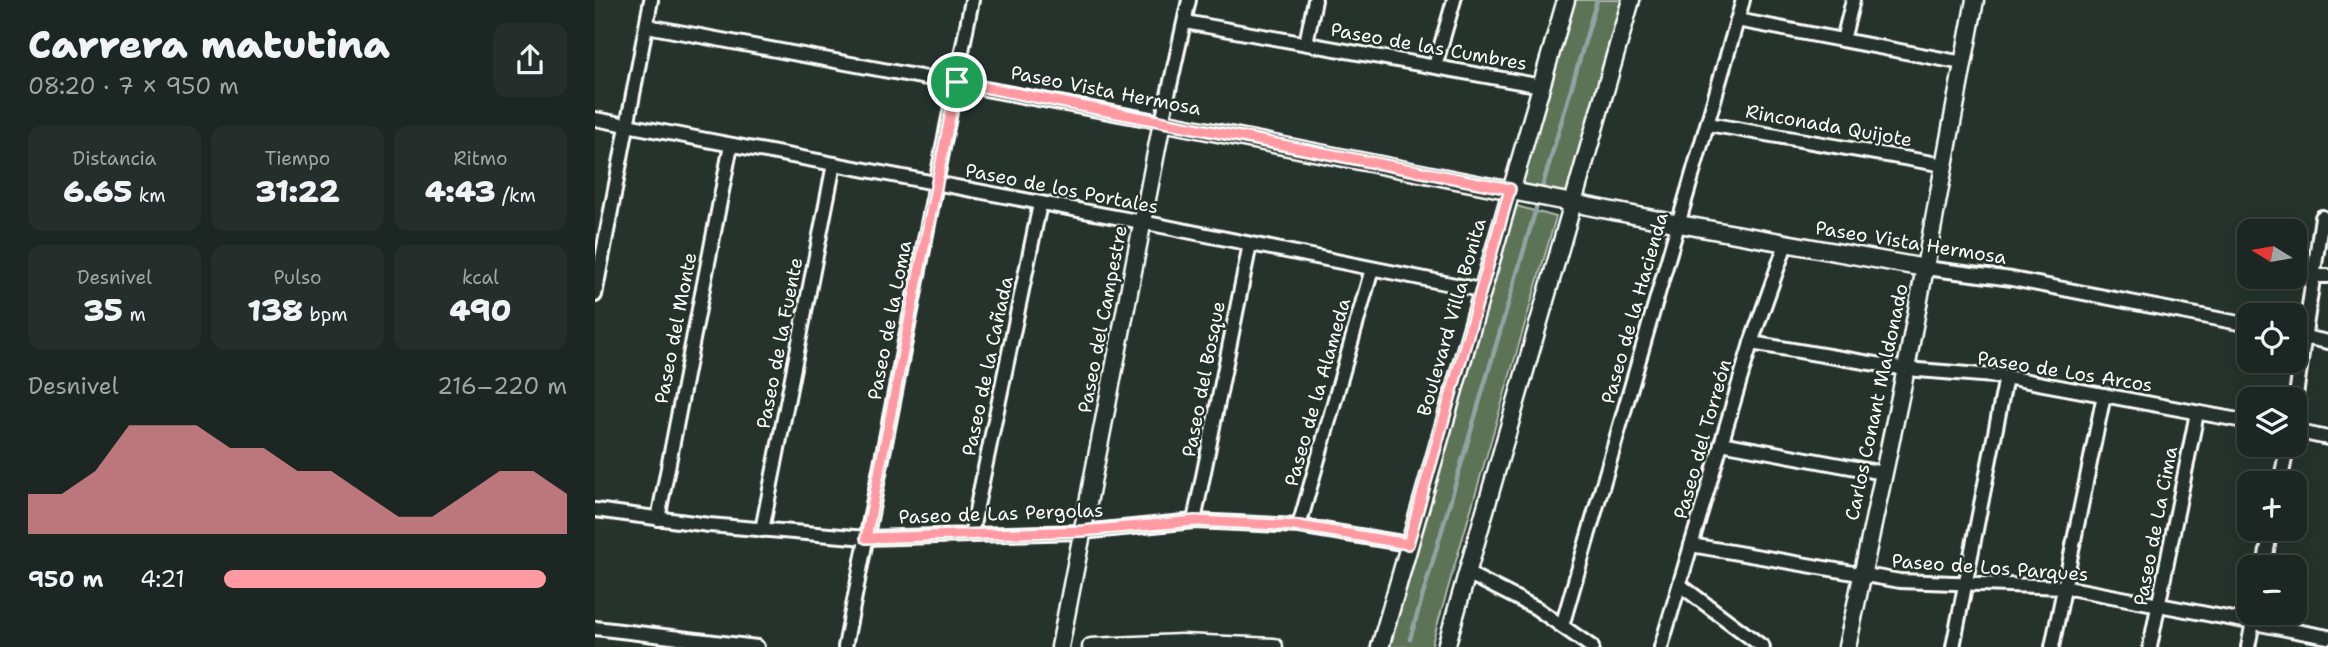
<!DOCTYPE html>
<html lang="es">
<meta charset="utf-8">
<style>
:root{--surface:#1c2622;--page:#252e2a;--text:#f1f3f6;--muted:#a0a5a5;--line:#3a4340;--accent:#ff9aa2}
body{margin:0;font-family:"Shantell Sans",sans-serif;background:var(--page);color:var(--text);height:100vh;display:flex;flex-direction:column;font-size:26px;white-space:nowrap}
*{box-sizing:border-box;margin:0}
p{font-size:23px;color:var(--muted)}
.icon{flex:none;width:38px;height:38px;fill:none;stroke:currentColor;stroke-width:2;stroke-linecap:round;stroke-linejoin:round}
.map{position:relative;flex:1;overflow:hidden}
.details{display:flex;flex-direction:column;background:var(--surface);width:595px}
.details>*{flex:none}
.needle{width:46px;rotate:281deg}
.buttons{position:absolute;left:1642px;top:219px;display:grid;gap:14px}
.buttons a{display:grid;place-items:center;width:70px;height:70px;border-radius:14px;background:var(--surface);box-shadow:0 4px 18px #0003,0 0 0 2px var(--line);font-size:35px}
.pin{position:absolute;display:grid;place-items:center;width:60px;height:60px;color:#fff;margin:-30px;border:4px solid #fff;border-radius:50%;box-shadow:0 2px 7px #0007}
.round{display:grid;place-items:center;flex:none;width:74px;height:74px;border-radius:14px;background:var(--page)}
.overview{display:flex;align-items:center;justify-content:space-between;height:119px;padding:0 28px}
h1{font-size:38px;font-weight:800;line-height:52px}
.figures{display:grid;grid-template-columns:repeat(3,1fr);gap:10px;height:119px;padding:7px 28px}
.figures div{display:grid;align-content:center;border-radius:14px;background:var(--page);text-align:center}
.figures b{font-size:30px;font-weight:800}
.figures small{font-size:19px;font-weight:400}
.figures p{font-size:19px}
.chart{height:196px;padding:14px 28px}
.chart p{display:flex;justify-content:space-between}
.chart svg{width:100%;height:126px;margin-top:7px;fill:var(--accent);opacity:.7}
ul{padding:0 28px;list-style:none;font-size:23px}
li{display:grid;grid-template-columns:112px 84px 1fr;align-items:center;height:52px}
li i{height:18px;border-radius:9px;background:var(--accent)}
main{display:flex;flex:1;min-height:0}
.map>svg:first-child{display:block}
.green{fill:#5d7357;stroke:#aeb9ab;stroke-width:2}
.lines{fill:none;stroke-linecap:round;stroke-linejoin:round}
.stream{stroke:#8fa5a4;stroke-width:4.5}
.minor-casing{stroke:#fff;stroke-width:18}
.tertiary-casing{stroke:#fff;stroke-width:21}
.minor{stroke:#26332d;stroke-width:12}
.tertiary{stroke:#26332d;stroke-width:16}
.route-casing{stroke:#fff;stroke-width:14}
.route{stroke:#ff9aa2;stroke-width:9}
.labels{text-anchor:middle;stroke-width:5;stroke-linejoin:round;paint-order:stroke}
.street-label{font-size:19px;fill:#fff;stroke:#26332d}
</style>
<main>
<section class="details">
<div class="overview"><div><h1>Carrera matutina</h1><p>08:20 · 7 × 950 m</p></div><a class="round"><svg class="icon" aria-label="share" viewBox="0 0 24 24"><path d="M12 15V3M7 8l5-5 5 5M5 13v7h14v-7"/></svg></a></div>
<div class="figures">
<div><p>Distancia</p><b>6.65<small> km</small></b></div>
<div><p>Tiempo</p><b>31:22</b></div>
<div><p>Ritmo</p><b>4:43<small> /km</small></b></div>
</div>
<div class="figures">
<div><p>Desnivel</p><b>35<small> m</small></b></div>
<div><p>Pulso</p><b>138<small> bpm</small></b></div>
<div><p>kcal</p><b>490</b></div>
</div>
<div class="chart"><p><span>Desnivel</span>216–220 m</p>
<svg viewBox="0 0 160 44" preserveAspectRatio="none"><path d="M0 44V30L10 30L20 22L30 6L40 6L50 6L60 14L70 14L80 22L90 22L100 30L110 38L120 38L130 30L140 22L150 22L160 30V44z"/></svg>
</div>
<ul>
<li><b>950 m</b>4:21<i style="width:94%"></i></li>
</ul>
</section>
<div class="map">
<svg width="1733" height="647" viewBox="0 0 1733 647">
<rect width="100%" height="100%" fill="#26332d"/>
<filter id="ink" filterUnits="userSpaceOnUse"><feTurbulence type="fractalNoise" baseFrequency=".0143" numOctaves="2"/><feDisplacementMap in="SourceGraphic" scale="14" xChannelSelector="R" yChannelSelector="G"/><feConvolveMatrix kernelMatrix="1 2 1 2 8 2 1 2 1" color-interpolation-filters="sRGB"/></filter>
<g filter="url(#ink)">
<g class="green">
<polygon points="978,0 1027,0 972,191 965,194 924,184"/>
<polygon points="918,205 961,217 836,647 790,647"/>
</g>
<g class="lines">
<polyline class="stream" points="815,639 1002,0"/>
<g class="minor-casing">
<g id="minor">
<polyline points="1142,20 1368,63"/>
<polyline points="590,22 947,86"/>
<polyline points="52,26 567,122 594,0"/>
<polyline points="1248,40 1258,0"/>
<polyline points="711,43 720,0"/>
<polyline points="840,66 859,0"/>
<polyline points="0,119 547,222 885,290"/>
<polyline points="1113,124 1349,165"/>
<polyline points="1330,268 1417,279 1654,325"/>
<polyline points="1719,276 1733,276"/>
<polyline points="0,295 56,0"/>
<polyline points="1699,335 1733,342"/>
<polyline points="1156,343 1311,369 1411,377 1654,422"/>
<polyline points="1699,409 1727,217"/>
<polyline points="1699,431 1733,438"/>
<polyline points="1126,443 1288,473"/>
<polyline points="1685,483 1693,444"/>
<polyline points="0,510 114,525 271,538 487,532 599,521 704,526 813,544"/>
<polyline points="63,519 136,145"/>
<polyline points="599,521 655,244"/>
<polyline points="704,526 777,269"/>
<polyline points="167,530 239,164"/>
<polyline points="376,535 445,204"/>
<polyline points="1096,545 1305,581 1469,587 1733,637"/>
<polyline points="1669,567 1676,528"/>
<polyline points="872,573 941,608 997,647"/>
<polyline points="1085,585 1168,647"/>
<polyline points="967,626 1148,0"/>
<polyline points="0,628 162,647"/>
<polyline points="250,647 377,0"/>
<polyline points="1066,647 1156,343 1191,244"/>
<polyline points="1358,647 1411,377"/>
<polyline points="1457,647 1509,395"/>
<polyline points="1555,647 1602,413"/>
<polyline points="1653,647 1660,612"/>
</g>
</g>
<g class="tertiary-casing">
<g id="tertiary">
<polyline points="465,647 567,122 1084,224 1330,268"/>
<polyline points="496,647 586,643 679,647"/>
<polyline points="785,647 971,0"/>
<polyline points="851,647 1036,0"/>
<polyline points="1252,647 1311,369 1380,0"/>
</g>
</g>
<use href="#minor" class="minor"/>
<use href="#tertiary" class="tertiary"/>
</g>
</g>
<g class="lines" filter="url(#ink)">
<g class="route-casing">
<polygon id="route" points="362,82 915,189 813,544 704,526 600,521 487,531 271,538"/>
</g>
<use href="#route" class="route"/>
</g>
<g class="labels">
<g class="street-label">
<text transform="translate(834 46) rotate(10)" y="7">Paseo de las Cumbres</text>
<text transform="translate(511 90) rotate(11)" y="7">Paseo Vista Hermosa</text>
<text transform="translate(1234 125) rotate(10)" y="7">Rinconada Quijote</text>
<text transform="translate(467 188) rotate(11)" y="7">Paseo de los Portales</text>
<text transform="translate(1316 242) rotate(9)" y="7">Paseo Vista Hermosa</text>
<text transform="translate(1039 308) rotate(-74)" y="7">Paseo de la Hacienda</text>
<text transform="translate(856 317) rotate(-74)" y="7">Boulevard Villa Bonita</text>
<text transform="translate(507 319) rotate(-79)" y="7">Paseo del Campestre</text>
<text transform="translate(294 320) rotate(-79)" y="7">Paseo de la Loma</text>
<text transform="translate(80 328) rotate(-79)" y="7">Paseo del Monte</text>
<text transform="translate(184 343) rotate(-79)" y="7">Paseo de la Fuente</text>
<text transform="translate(392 366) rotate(-78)" y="7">Paseo de la Cañada</text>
<text transform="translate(1470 371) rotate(9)" y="7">Paseo de Los Arcos</text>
<text transform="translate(608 379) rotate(-79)" y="7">Paseo del Bosque</text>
<text transform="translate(722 392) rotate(-74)" y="7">Paseo de la Alameda</text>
<text transform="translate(1281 402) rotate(-78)" y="7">Carlos Conant Maldonado</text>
<text transform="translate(1107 439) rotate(-74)" y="7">Paseo del Torreón</text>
<text transform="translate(406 513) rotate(-2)" y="7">Paseo de Las Pergolas</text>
<text transform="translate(1560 526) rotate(-79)" y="7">Paseo de La Cima</text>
<text transform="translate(1395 567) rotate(4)" y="7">Paseo de Los Parques</text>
</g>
</g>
</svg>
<div class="buttons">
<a><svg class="needle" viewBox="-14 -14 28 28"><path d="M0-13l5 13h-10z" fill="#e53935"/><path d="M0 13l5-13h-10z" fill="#a0a5a5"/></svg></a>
<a><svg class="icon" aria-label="locate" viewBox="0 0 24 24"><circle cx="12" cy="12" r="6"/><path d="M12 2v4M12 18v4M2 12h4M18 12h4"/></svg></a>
<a><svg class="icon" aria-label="layers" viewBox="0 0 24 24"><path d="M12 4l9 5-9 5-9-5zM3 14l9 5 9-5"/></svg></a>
<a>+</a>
<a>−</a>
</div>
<div class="pin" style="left:362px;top:82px;background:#1e9e55"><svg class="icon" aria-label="arrive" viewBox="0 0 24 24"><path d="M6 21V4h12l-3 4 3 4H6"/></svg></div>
</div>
</main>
